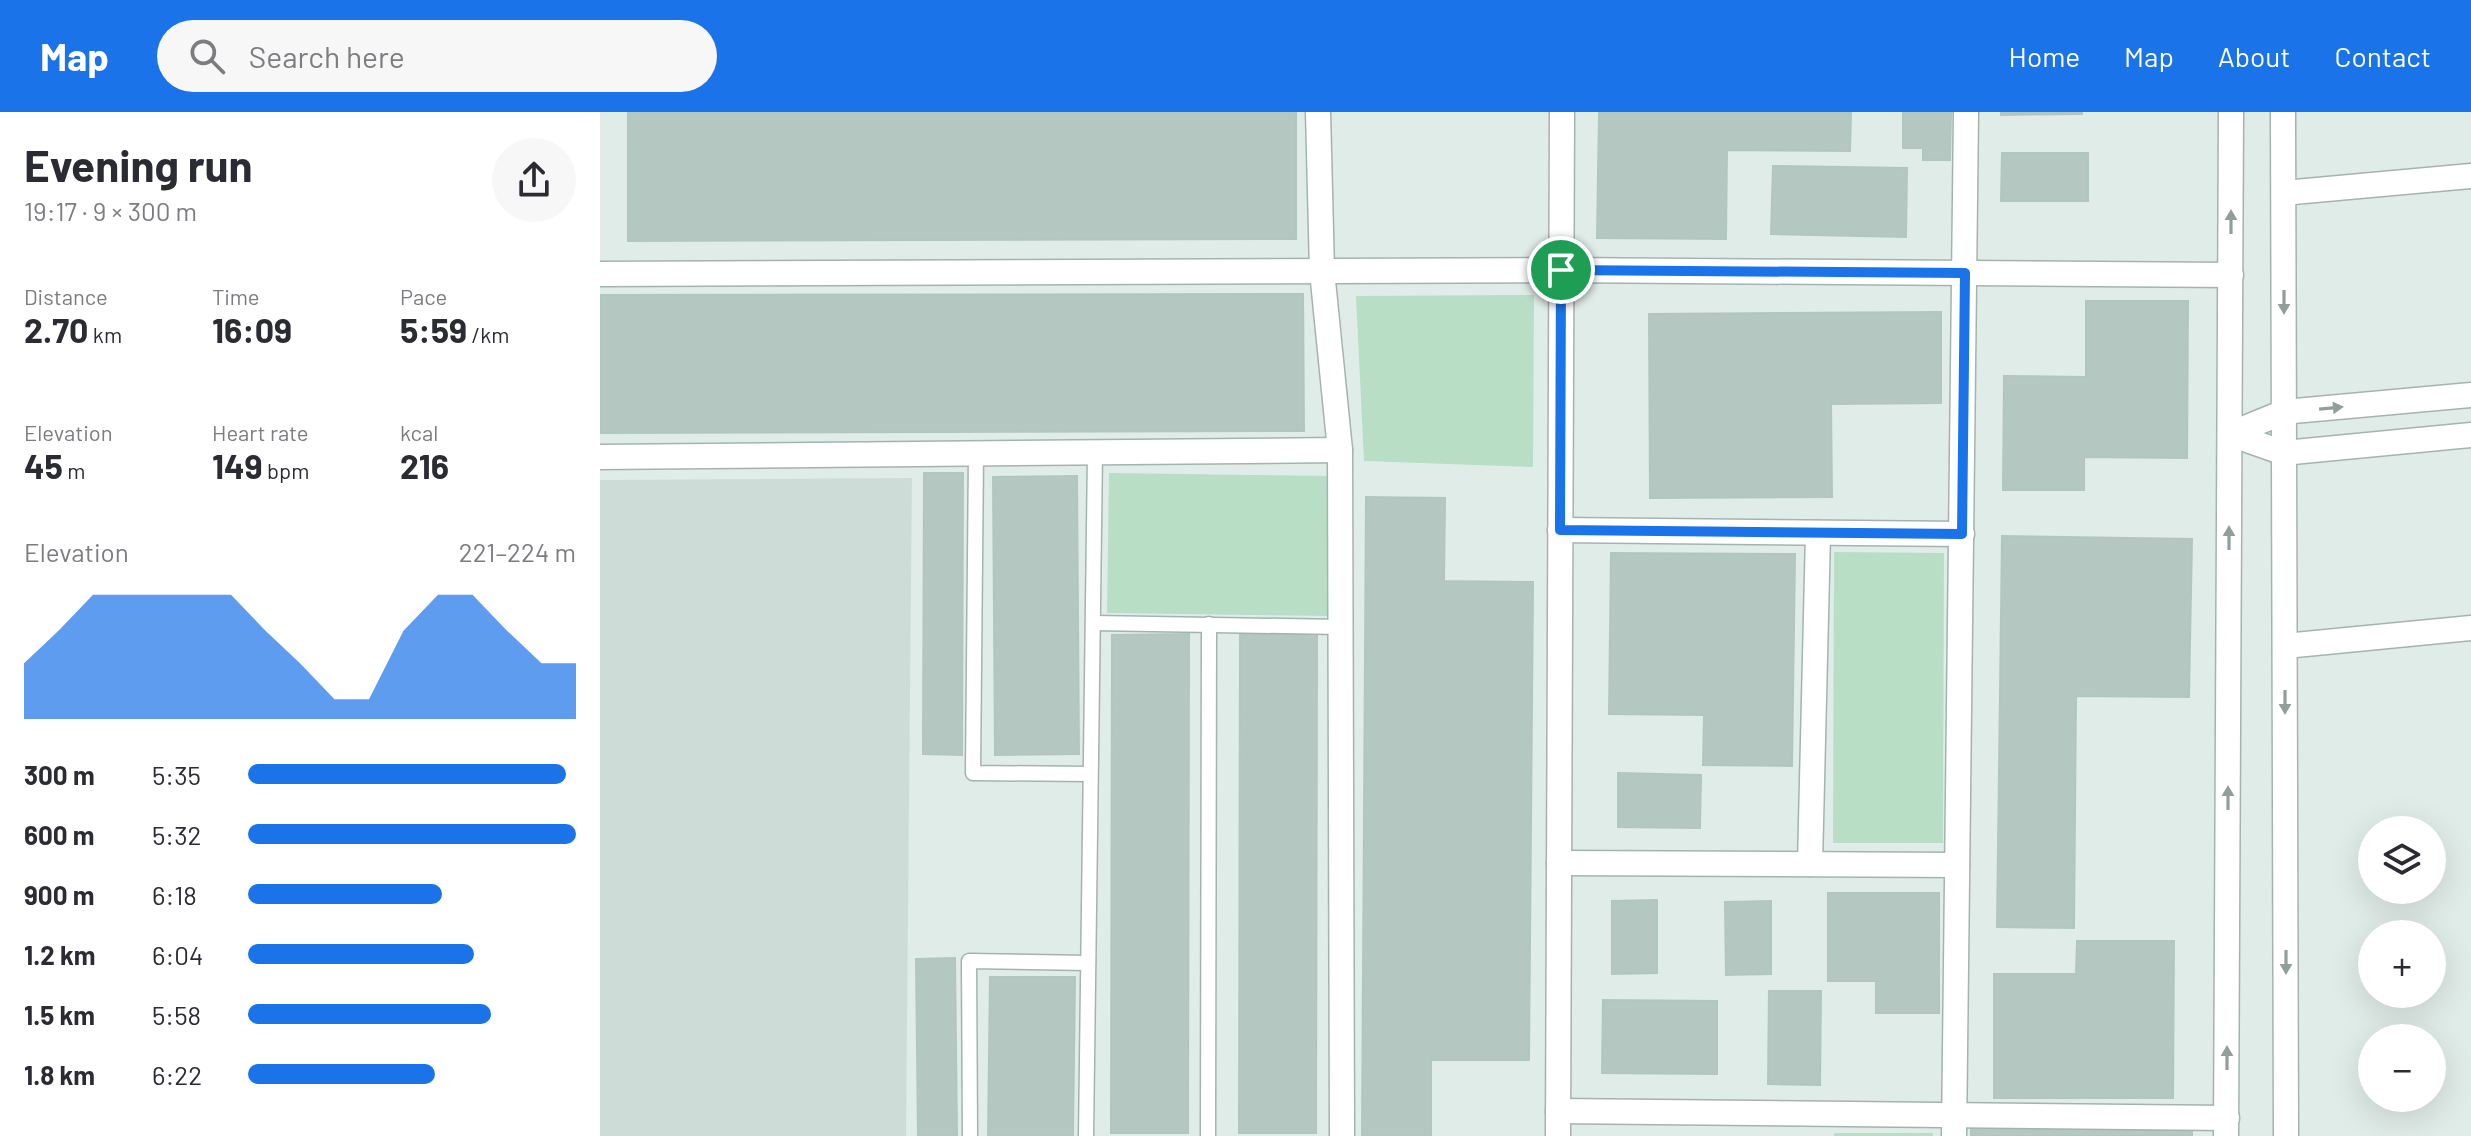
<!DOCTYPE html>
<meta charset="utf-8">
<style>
:root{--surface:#fff;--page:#f7f7f7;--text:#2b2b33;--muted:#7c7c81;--accent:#1a73e8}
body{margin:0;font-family:Barlow,sans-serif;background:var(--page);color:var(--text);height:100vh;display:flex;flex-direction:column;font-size:30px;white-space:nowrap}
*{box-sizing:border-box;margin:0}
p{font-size:26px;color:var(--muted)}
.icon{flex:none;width:44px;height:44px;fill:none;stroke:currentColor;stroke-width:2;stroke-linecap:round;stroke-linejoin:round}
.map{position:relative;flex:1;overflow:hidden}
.panel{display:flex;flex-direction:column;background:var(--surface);width:600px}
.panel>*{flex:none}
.controls{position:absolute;left:1758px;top:704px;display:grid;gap:16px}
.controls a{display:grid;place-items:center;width:88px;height:88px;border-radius:50%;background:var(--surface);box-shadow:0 8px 32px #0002;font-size:40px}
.pin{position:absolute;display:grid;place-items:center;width:68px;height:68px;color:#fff;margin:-34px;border:4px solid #fff;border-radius:50%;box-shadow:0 2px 8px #0007}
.round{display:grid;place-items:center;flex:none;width:84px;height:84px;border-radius:42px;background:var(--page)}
.headline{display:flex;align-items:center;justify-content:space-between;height:136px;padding:0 24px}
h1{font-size:44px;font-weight:700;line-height:60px}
.metrics{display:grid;grid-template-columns:repeat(3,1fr);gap:12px;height:136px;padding:8px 24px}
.metrics div{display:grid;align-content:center}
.metrics b{font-size:34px;font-weight:700}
.metrics small{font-size:22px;font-weight:400}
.metrics p{font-size:22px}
.chart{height:224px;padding:16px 24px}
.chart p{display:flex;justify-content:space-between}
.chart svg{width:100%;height:144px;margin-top:8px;fill:var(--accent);opacity:.7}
ul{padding:0 24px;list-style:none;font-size:26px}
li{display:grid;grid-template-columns:128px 96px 1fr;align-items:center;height:60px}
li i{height:20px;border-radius:10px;background:var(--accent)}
header{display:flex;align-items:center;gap:48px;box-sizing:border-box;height:112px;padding:0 40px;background:var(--accent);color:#fff}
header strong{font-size:38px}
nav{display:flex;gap:44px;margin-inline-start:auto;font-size:28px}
.search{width:560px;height:72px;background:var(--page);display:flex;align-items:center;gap:20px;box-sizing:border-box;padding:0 28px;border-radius:44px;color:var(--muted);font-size:30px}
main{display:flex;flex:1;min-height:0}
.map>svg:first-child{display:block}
.built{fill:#cedcd7}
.green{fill:#b8dec6}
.building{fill:#b5c7c1;stroke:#b2c6c0;stroke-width:2}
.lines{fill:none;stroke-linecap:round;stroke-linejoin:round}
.service-casing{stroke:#a3b4b0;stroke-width:17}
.minor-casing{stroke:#a3b4b0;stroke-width:27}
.tertiary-casing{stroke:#a3b4b0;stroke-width:27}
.service{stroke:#fff;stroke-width:14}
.minor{stroke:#fff;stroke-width:24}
.tertiary{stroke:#fff;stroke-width:24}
.oneway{fill:#909e9c}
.route-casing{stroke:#fff;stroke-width:16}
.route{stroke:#1a73e8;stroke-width:10}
</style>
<header>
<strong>Map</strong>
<div class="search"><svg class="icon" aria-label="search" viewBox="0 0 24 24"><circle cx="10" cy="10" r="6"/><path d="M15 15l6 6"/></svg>Search here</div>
<nav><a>Home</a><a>Map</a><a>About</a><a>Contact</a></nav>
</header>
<main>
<section class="panel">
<div class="headline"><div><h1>Evening run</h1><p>19:17 · 9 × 300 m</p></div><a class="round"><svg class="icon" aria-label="share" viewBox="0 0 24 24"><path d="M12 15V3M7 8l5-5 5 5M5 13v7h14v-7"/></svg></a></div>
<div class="metrics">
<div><p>Distance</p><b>2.70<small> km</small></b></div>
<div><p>Time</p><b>16:09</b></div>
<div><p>Pace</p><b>5:59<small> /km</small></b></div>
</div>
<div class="metrics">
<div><p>Elevation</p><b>45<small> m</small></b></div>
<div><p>Heart rate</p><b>149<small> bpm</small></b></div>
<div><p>kcal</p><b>216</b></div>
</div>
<div class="chart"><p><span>Elevation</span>221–224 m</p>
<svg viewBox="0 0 160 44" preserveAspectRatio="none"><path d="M0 44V27L10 17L20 6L30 6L40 6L50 6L60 6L70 17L80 27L90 38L100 38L110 17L120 6L130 6L140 17L150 27L160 27V44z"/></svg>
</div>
<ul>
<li><b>300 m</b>5:35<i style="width:97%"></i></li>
<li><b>600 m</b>5:32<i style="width:100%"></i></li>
<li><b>900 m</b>6:18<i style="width:59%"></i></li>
<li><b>1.2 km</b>6:04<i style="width:69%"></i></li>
<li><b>1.5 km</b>5:58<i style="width:74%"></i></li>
<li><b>1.8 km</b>6:22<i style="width:57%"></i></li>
</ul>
</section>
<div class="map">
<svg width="1871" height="1024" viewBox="0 0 1871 1024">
<rect width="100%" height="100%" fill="#e0ece8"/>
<polygon class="built" points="312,366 306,1024 0,1024 0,368"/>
<g class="green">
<polygon points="934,183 933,355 764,349 756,184"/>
<polygon points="509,361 732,364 730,504 507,501"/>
<polygon points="1234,440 1344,441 1343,731 1233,731"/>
<rect x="1234" y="1021" width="99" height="3"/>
</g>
<g class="building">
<polygon points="28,0 696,0 696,127 28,129"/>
<polygon points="999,0 1251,0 1250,39 1127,38 1126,127 997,126"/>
<polygon points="1303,0 1351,0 1350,48 1323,48 1323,36 1303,36"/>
<polygon points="1401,0 1482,0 1482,2 1401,3"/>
<polygon points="1402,41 1488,41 1488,89 1401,89"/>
<polygon points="1173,54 1307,56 1306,125 1171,122"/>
<polygon points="703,182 704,319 0,321 0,183"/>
<polygon points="1486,189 1588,189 1587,346 1484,345 1484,378 1403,378 1404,264 1486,265"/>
<polygon points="1341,200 1341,291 1231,292 1232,385 1050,386 1049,202"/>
<polygon points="324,361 363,361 362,643 323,642"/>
<polygon points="477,364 479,642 395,643 393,365"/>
<polygon points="766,385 845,386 844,469 933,470 929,948 831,948 831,1024 762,1024"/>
<polygon points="1402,424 1592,427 1589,585 1476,584 1474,816 1397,815"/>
<polygon points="1011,441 1195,442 1192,654 1103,653 1104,603 1009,602"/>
<polygon points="589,522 588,1021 511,1021 512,523"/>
<polygon points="640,522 717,522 716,1021 639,1021"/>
<polygon points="1018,661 1101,663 1100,716 1018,715"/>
<polygon points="1228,781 1339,781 1339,901 1276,901 1276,869 1228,869"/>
<polygon points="1057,788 1057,861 1012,862 1012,789"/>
<polygon points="1171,789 1171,862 1126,863 1125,790"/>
<polygon points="1477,829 1574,829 1573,986 1394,986 1394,862 1476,862"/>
<polygon points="355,846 357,1024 318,1024 316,847"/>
<polygon points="390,865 475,865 473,1024 388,1024"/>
<polygon points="1169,879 1221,879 1220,973 1168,972"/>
<polygon points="1003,888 1117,889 1117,962 1002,961"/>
<polygon points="1371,1013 1592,1014 1592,1024 1371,1024"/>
</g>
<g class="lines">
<g class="service-casing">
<g id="service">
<polyline points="376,341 373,661 490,662"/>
<polyline points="493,511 741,515"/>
<polyline points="370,1024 369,849 488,851"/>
<polyline points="486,1024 495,340"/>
<polyline points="608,1024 609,512"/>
</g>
</g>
<g class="minor-casing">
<g id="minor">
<polyline points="718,0 722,159 740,338 742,1024"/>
<polyline points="1684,81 1871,64"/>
<polyline points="0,162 961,158 1631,163"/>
<polyline points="0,345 740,338"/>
<polyline points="960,418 1362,422"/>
<polyline points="1685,534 1871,516"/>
<polyline points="959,751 1357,753"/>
<polyline points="1210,752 1218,421"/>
<polyline points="958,999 1627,1006"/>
<polyline points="958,1024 962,0"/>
<polyline points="1354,1024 1366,0"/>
</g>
</g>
<g class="tertiary-casing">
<g id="tertiary">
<polyline points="1683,0 1686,1024"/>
<polyline points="1630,322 1684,300 1871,283"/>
<polyline points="1630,322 1684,341 1871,323"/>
<polyline points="1626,1024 1631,0"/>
</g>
</g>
<use href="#service" class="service"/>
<use href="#minor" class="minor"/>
<use href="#tertiary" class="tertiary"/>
</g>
<defs><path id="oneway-solid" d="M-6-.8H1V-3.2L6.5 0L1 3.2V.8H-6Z" transform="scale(2)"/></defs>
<g class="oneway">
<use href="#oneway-solid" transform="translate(1631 110) rotate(-90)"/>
<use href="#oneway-solid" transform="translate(1684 190) rotate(90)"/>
<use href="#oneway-solid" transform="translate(1731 296) rotate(-5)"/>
<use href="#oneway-solid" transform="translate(1629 426) rotate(-90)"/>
<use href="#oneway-solid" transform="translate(1685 590) rotate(90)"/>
<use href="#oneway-solid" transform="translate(1628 686) rotate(-90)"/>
<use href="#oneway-solid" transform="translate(1686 850) rotate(90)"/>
<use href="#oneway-solid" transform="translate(1627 946) rotate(-90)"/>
</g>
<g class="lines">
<g class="route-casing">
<polygon id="route" points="961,158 1365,161 1362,422 960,418"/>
</g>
<use href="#route" class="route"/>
</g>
</svg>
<div class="controls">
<a><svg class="icon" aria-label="layers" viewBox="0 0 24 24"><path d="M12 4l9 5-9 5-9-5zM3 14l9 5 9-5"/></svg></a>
<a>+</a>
<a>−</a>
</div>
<div class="pin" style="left:961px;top:158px;background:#1e9e55"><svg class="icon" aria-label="arrive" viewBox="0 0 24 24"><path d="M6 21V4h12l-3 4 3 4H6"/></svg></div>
</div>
</main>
